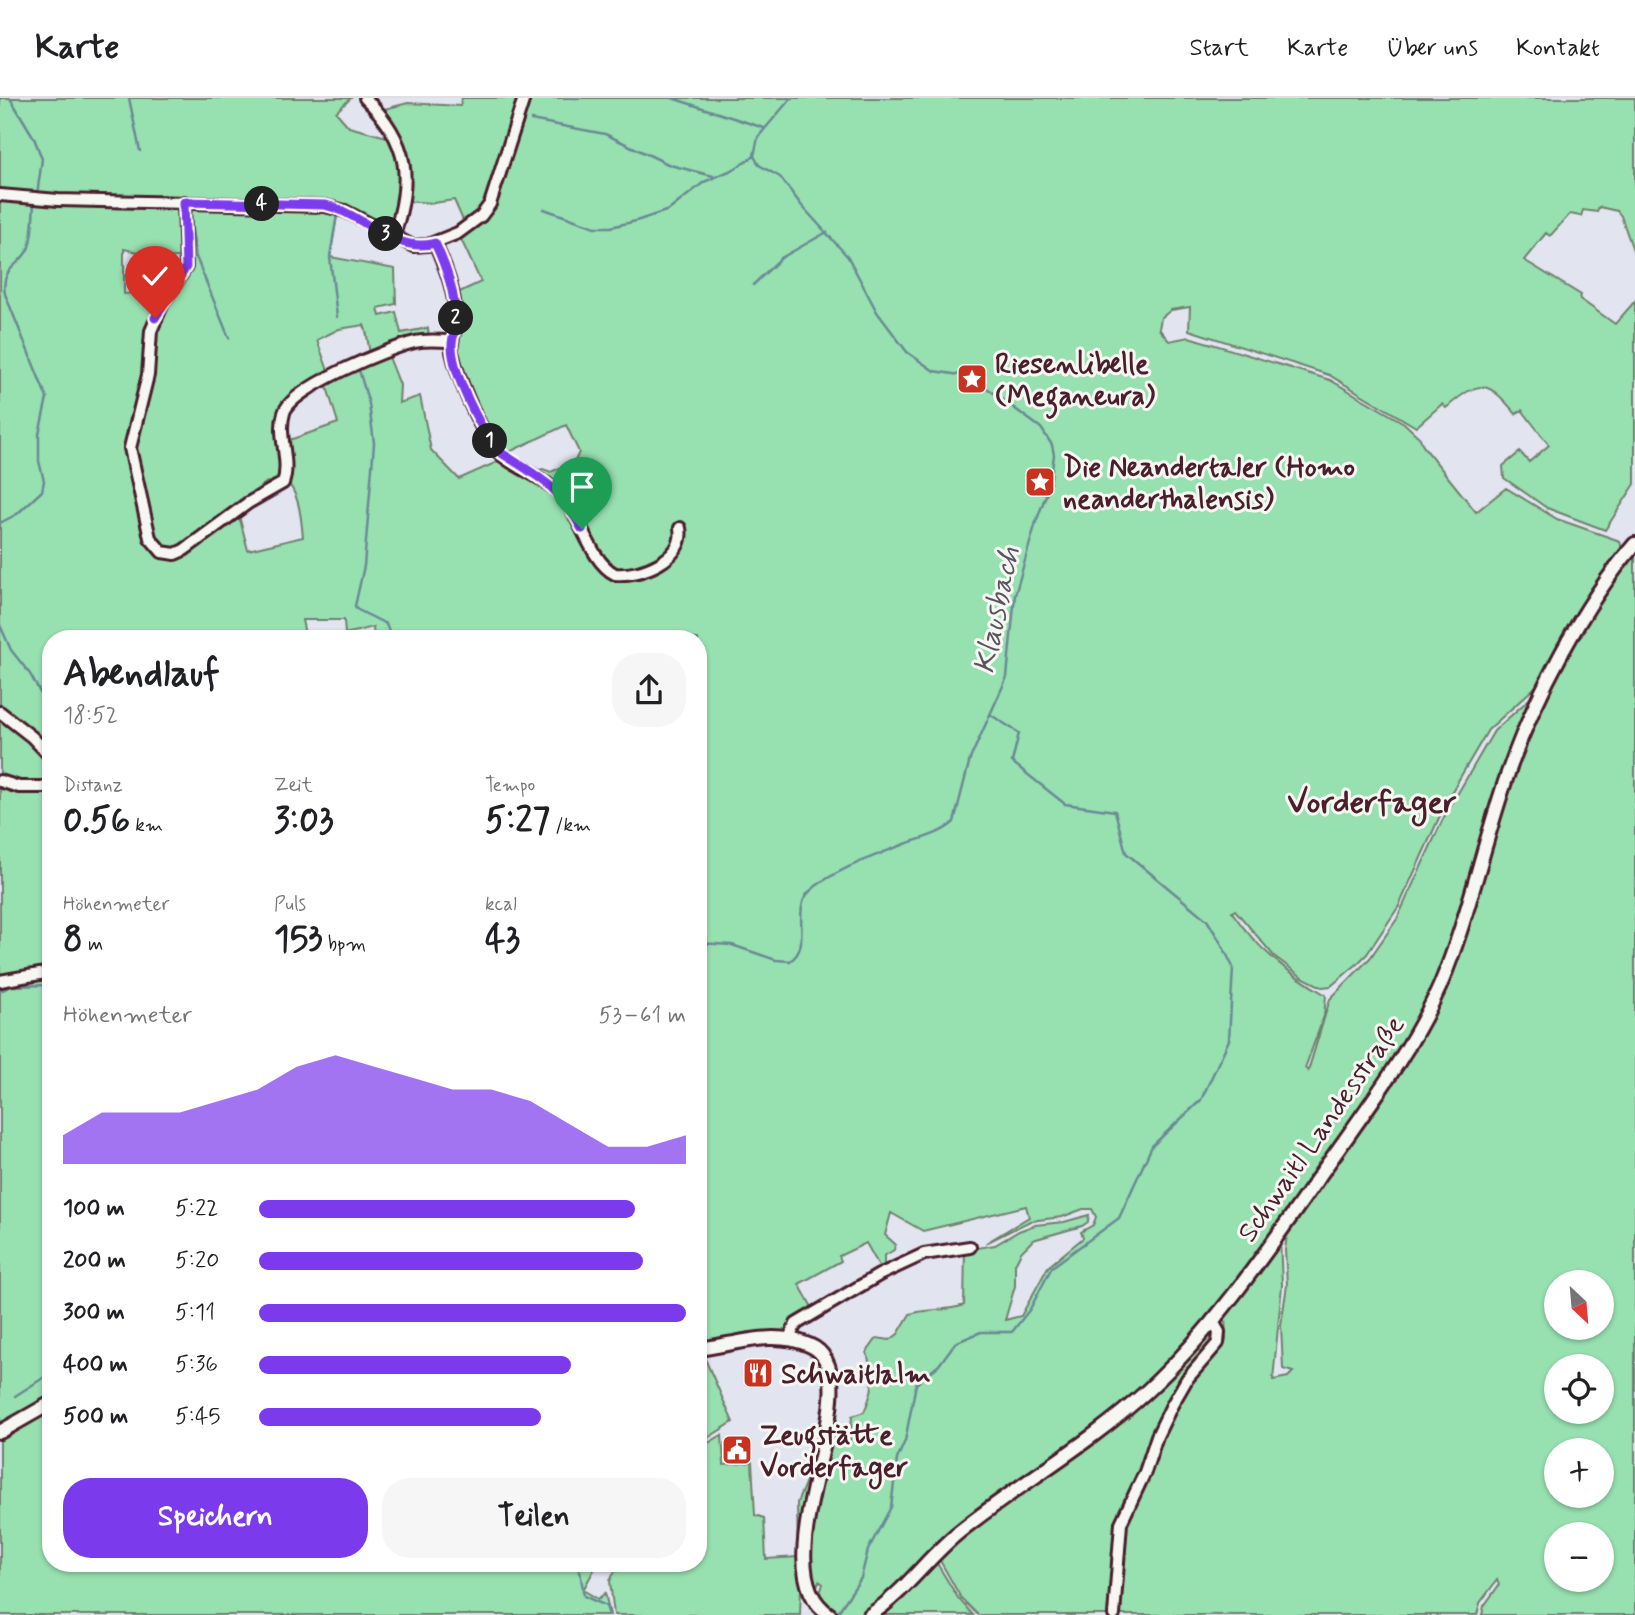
<!DOCTYPE html>
<html lang="de">
<meta charset="utf-8">
<style>
:root{--surface:#fff;--page:#f6f6f6;--text:#202124;--muted:#757577;--line:#e0e0e0;--accent:#7c3aed}
body{margin:0;font-family:Mynerve,sans-serif;background:var(--page);color:var(--text);height:100vh;display:flex;flex-direction:column;font-size:26px;white-space:nowrap}
*{box-sizing:border-box;margin:0}
p{font-size:23px;color:var(--muted)}
.icon{flex:none;width:38px;height:38px;fill:none;stroke:currentColor;stroke-width:2;stroke-linecap:round;stroke-linejoin:round}
.map{position:relative;flex:1;overflow:hidden}
.details{position:absolute;left:42px;top:532px;width:665px;height:942px;display:flex;flex-direction:column;background:var(--surface);border-radius:28px;box-shadow:0 2px 5px #0004}
.details>*{flex:none}
.needle{width:46px;rotate:154deg}
.controls{position:absolute;left:1544px;top:1172px;display:grid;gap:14px}
.controls a{display:grid;place-items:center;width:70px;height:70px;border-radius:50%;background:var(--surface);box-shadow:0 2px 5px #0004;font-size:35px}
.pin{position:absolute;display:grid;place-items:center;width:60px;height:60px;color:#fff;margin:-72px -30px;border-radius:50% 50% 50% 0;rotate:-45deg;box-shadow:0 0 7px #0007}
.pin .icon{rotate:45deg}
.km{position:absolute;width:35px;height:35px;margin:-18px;border-radius:50%;background:#222;color:#fff;font-size:19px;line-height:35px;text-align:center}
.round{display:grid;place-items:center;flex:none;width:74px;height:74px;border-radius:28px;background:var(--page)}
.head{display:flex;align-items:center;justify-content:space-between;height:119px;padding:0 21px}
h1{font-size:38px;font-weight:700;line-height:52px}
.metrics{display:grid;grid-template-columns:repeat(3,1fr);gap:10px;height:119px;padding:7px 21px}
.metrics div{display:grid;align-content:center}
.metrics b{font-size:35px;font-weight:700}
.metrics small{font-size:19px;font-weight:400}
.metrics p{font-size:19px}
.chart{height:196px;padding:14px 21px}
.chart p{display:flex;justify-content:space-between}
.chart svg{width:100%;height:126px;margin-top:7px;fill:var(--accent);opacity:.7}
.primary-button{display:flex;gap:14px;margin-top:auto;padding:14px 21px}
.primary-button a{flex:1;height:80px;border-radius:28px;background:var(--accent);color:#fff;font-size:28px;font-weight:700;line-height:80px;text-align:center}
.primary-button a+a{background:var(--page);color:var(--text)}
ul{padding:0 21px;list-style:none;font-size:23px}
li{display:grid;grid-template-columns:112px 84px 1fr;align-items:center;height:52px}
li i{height:18px;border-radius:9px;background:var(--accent)}
header{display:flex;align-items:center;gap:42px;box-sizing:border-box;height:98px;padding:0 35px;background:var(--surface);border-bottom:2px solid var(--line)}
header strong{font-size:33px}
nav{display:flex;gap:38px;margin-inline-start:auto;font-size:24px}
.map>svg:first-child{display:block}
.green{fill:#97e0b0;stroke:#70806e;stroke-width:2;fill-rule:evenodd}
.lines{fill:none;stroke-linecap:round;stroke-linejoin:round}
.stream{stroke:#6b8a95;stroke-width:2.5}
.minor-casing{stroke:#4a1f2b;stroke-width:16}
.tertiary-casing{stroke:#4a1f2b;stroke-width:18}
.minor{stroke:#f6f6f2;stroke-width:10}
.tertiary{stroke:#f6f6f2;stroke-width:12}
.route-casing{stroke:#fff;stroke-width:14}
.route{stroke:#7c3aed;stroke-width:9}
.labels{text-anchor:middle;stroke-width:6;stroke-linejoin:round;paint-order:stroke}
.poi-label{font-size:28px;font-weight:bold;fill:#4a1f2b;stroke:#f6f6f2;text-anchor:start}
.street-label{font-size:28px;fill:#4a1f2b;stroke:#f6f6f2}
.water-label{font-size:30px;font-style:italic;fill:#5a5560;stroke:#f6f6f2}
.quarter-label{font-size:32px;font-weight:bold;fill:#4a1f2b;stroke:#f6f6f2}
</style>
<header>
<strong>Karte</strong>
<nav><a>Start</a><a>Karte</a><a>Über uns</a><a>Kontakt</a></nav>
</header>
<div class="map">
<svg width="1635" height="1517" viewBox="0 0 1635 1517">
<rect width="100%" height="100%" fill="#e2e4f0"/>
<filter id="ink" filterUnits="userSpaceOnUse"><feTurbulence type="fractalNoise" baseFrequency=".0143" numOctaves="2"/><feDisplacementMap in="SourceGraphic" scale="14" xChannelSelector="R" yChannelSelector="G"/><feConvolveMatrix kernelMatrix="1 2 1 2 8 2 1 2 1" color-interpolation-filters="sRGB"/></filter>
<g filter="url(#ink)">
<g class="green">
<path d="M0 0H351L336 14 349 29 394 41 377 13 408 5 460 8 462 0H1635V158L1621 118 1617 113 1599 109 1597 114 1583 112 1581 118 1570 116 1550 138 1546 135 1524 162 1581 197 1580 201 1615 226 1635 203V386L1605 432 1547 410 1504 380 1503 368 1520 354 1529 364 1549 347 1522 312 1516 316C1487 282 1481 280 1446 310L1442 306 1416 329 1329 277 1189 232 1190 209 1171 212 1161 220 1159 231 1169 243 1189 239 1330 282 1404 325 1420 340 1423 348 1476 414 1506 390 1557 421 1620 443 1622 452 1544 581 1488 632 1448 700 1399 808 1367 856 1356 867 1331 888 1322 889 1302 879 1274 858 1235 812 1232 814C1258 852 1287 874 1326 897L1324 918 1305 970 1308 973 1330 901 1370 860 1397 821 1443 721 1494 633 1535 596 1435 886 1399 956 1234 1188 1144 1289 927 1457 867 1513 856 1517 838 1516 819 1499 823 1486 819 1483 814 1495C805 1443 817 1394 829 1343H850L852 1318 864 1314C876 1287 873 1281 867 1254L877 1240 890 1242 898 1236 910 1216C928 1210 946 1214 964 1207L965 1152 995 1147 1019 1133 1035 1127 1064 1124 1089 1117 1088 1124 1082 1128 1033 1142 1021 1154 1015 1166V1188L1005 1222 1021 1218 1048 1169 1083 1140 1081 1134 1093 1127 1096 1119 1092 1111H1083L1062 1119 1030 1123 986 1145 1029 1119 1026 1108 923 1133 891 1115 885 1137 895 1146 894 1152 884 1158V1168H879L866 1145 839 1158 841 1163 799 1186 813 1211 789 1227 786 1234H749L698 1245V541H374L373 529 345 536 344 522H302L306 541H51V687H22L0 680ZM454 102 466 129 458 135 481 184 453 197 452 253 495 351 504 361 459 381 431 352 420 298 399 305 400 287 387 254 429 241 428 230 401 235 396 214 380 218 378 210 396 206 395 171 330 159 338 111 393 140 403 103 433 105ZM124 151 143 155 144 163 185 158 172 191 124 196ZM364 227C369 239 367 250 372 260L330 278 317 242 339 231ZM330 280 327 289 338 325 284 344 282 326 305 291ZM566 327 579 354 575 363 551 374 543 371 531 374 506 358 509 354ZM285 382C300 395 301 421 303 439L248 452 238 414 240 404 267 384 277 389Z"/>
<path d="M1635 452V1517H1482L1484 1508 1499 1487 1497 1482 1480 1505 1477 1517H1118L1123 1434 1160 1340 1185 1290 1201 1271 1223 1250 1226 1242 1225 1217 1280 1141 1282 1187 1273 1282 1288 1279 1293 1274 1283 1271 1281 1227 1287 1187 1285 1152 1288 1129 1429 922 1512 677 1548 594 1592 515ZM1556 1185H1601V1230H1556ZM1556 1269H1601V1314H1556ZM1556 1353H1601V1398H1556ZM1556 1437H1601V1482H1556Z"/>
<polygon points="0,686 51,692 51,1300 0,1329"/>
<polygon points="1210,1236 1214,1240 1214,1245 1189,1273 1125,1406 1111,1517 978,1517 961,1500 938,1459"/>
<polygon points="698,1254 702,1254 733,1324 698,1346"/>
<polygon points="51,1309 51,1465 591,1465 594,1472 583,1492 598,1501 605,1495 610,1517 0,1517 0,1338"/>
<polygon points="722,1337 724,1367 752,1364 755,1417 764,1420 766,1461 798,1459 797,1405 815,1361 803,1435 800,1517 614,1517 610,1483 619,1465 698,1465 698,1351"/>
<polygon points="935,1462 958,1500 973,1517 879,1517"/>
</g>
<g class="lines">
<g class="stream">
<polyline points="10,0 34,40 42,61 37,97"/>
<polyline points="129,0 140,53"/>
<polyline points="573,0 578,0"/>
<polyline points="672,0 764,30"/>
<polyline points="531,22 605,36 670,67 713,78"/>
<polyline points="544,111 595,129 611,129 636,123 669,112 704,84 734,71 753,59"/>
<polyline points="189,112 196,159 229,240"/>
<polyline points="337,117 330,159 337,219"/>
<polyline points="753,187 781,160 827,134"/>
<polyline points="359,272 369,306 374,345 364,468 355,508 358,512 386,526 392,541"/>
<path d="M0 425 17 416 42 393 44 383 39 363V336L47 300 5 196C0 168 22 168 29 149 33 136 33 119 34 105"/>
<polyline points="0,527 11,552 30,576 51,615"/>
<path d="M698 845 732 847 776 862 790 863C813 849 791 812 809 794 831 773 877 757 905 746 922 740 941 736 954 724L970 661 1007 579 1015 497 1036 424 1050 386 1054 357 1052 347 1041 330 972 279 934 273 907 254 877 214 848 159 802 108 780 79 759 67 754 58 758 39 791 0"/>
<polyline points="0,893 11,888 51,887"/>
<polyline points="15,1298 51,1275"/>
<polyline points="574,1465 580,1473 584,1498 606,1508 609,1517"/>
<polyline points="836,1517 861,1480 868,1452 891,1409 897,1361 905,1343 916,1286 939,1267 955,1245 981,1234 1012,1234 1030,1211 1052,1169 1119,1120 1152,1048 1201,1002 1229,942 1233,869 1221,845 1207,822 1126,755 1115,713 1065,706 1012,664 1019,635 991,617"/>
</g>
<g class="minor-casing">
<g id="minor">
<path d="M365 0C410 44 413 82 393 140"/>
<polyline points="0,97 58,102 325,108 345,113 413,148 428,147 458,135 481,118 490,106 524,0"/>
<path d="M184 104 186 169 163 205 151 233 148 277 130 350 150 440 162 454 175 456 184 452 248 405 283 385C291 363 277 338 284 315 290 290 389 250 415 244 428 241 439 243 452 243"/>
<path d="M435 145C446 171 455 193 456 222 456 233 450 243 452 254 458 281 477 324 492 347 506 368 547 378 565 401 581 422 592 465 615 476 639 479 686 461 680 430"/>
<polyline points="0,614 32,639 51,659"/>
<polyline points="0,683 19,689 51,689"/>
<polyline points="0,883 51,874"/>
<polyline points="788,1242 796,1226 879,1177 924,1156 970,1149"/>
<polyline points="1114,1517 1121,1425 1145,1374 1157,1338 1172,1307 1187,1281 1218,1245 1219,1234 1212,1222"/>
</g>
</g>
<g class="tertiary-casing">
<g id="tertiary">
<path d="M698 1251C735 1247 772 1231 809 1247 880 1276 753 1469 830 1517"/>
<polyline points="0,1334 51,1305"/>
<path d="M870 1517C903 1496 928 1459 959 1434 1020 1385 1090 1346 1148 1292 1217 1228 1271 1147 1325 1070 1366 1011 1411 954 1440 888 1469 819 1483 746 1508 675 1534 600 1583 506 1635 446"/>
</g>
</g>
<use href="#minor" class="minor"/>
<use href="#tertiary" class="tertiary"/>
</g>
</g>
<g class="lines" filter="url(#ink)">
<g class="route-casing">
<path id="route" d="M155 220 186 169 184 104 325 107C362 115 395 157 435 145 447 171 455 195 456 224 456 233 451 241 452 250 454 279 479 326 495 351 535 377 559 386 582 431"/>
</g>
<use href="#route" class="route"/>
</g>
<defs>
<g id="sight-square" transform="scale(1.575)"><rect x="-9" y="-9" width="18" height="18" rx="4" fill="#c8321e" stroke="#f6f6f2"/><path d="M0-6L1.8-2.2L6-1.7L2.9 1.2L3.7 5.4L0 3.3L-3.7 5.4L-2.9 1.2L-6-1.7L-1.8-2.2Z" fill="#fff"/></g>
<g id="restaurant-square" transform="scale(1.575)"><rect x="-9" y="-9" width="18" height="18" rx="4" fill="#c8321e" stroke="#f6f6f2"/><path d="M-5-6h1v4h1v-4h1v4h1v-4h1v5L-1.5 .5V6h-2V.5L-5-1ZM5-6V6H3V1.5H1.5Q1.5-4 5-6Z" fill="#fff"/></g>
<g id="civic-square" transform="scale(1.575)"><rect x="-9" y="-9" width="18" height="18" rx="4" fill="#c8321e" stroke="#f6f6f2"/><path d="M-.6-6.5H3V-4.5H.6V-3L4-1V1h2V6H-6V1h2V-1L-.6-3ZM-1.2 2.5V6h2.4V2.5Z" fill="#fff"/></g>
</defs>
<g fill-rule="evenodd">
<use href="#sight-square" x="972" y="281"/>
<use href="#sight-square" x="1040" y="384"/>
<use href="#restaurant-square" x="758" y="1275"/>
<use href="#civic-square" x="737" y="1352"/>
</g>
<g class="labels">
<g class="poi-label">
<text x="995" y="275">Riesenlibelle<tspan x="995" dy="32">(Meganeura)</tspan></text>
<text x="1063" y="378">Die Neandertaler (Homo<tspan x="1063" dy="32">neanderthalensis)</tspan></text>
<text x="781" y="1285">Schwaitlalm</text>
<text x="760" y="1346">Zeugstätte<tspan x="760" dy="32">Vorderfager</tspan></text>
</g>
<g class="street-label">
<text transform="translate(1320 1030) rotate(-55)" y="10">Schwaitl Landesstraße</text>
</g>
<g class="water-label">
<text transform="translate(996 512) rotate(-78)" y="10">Klausbach</text>
</g>
<g class="quarter-label">
<text x="1372" y="714">Vorderfager</text>
</g>
</g>
</svg>
<div class="controls">
<a><svg class="needle" viewBox="-14 -14 28 28"><path d="M0-13l5 13h-10z" fill="#e53935"/><path d="M0 13l5-13h-10z" fill="#757577"/></svg></a>
<a><svg class="icon" aria-label="locate" viewBox="0 0 24 24"><circle cx="12" cy="12" r="6"/><path d="M12 2v4M12 18v4M2 12h4M18 12h4"/></svg></a>
<a>+</a>
<a>−</a>
</div>
<div class="pin" style="left:582px;top:431px;background:#1e9e55"><svg class="icon" aria-label="arrive" viewBox="0 0 24 24"><path d="M6 21V4h12l-3 4 3 4H6"/></svg></div>
<div class="pin" style="left:155px;top:220px;background:#d93025"><svg class="icon" aria-label="check" viewBox="0 0 24 24"><path d="M5 12l5 5 9-10"/></svg></div>
<b class="km" style="left:490px;top:343px">1</b>
<b class="km" style="left:456px;top:220px">2</b>
<b class="km" style="left:386px;top:136px">3</b>
<b class="km" style="left:262px;top:106px">4</b>
<section class="details">
<div class="head"><div><h1>Abendlauf</h1><p>18:52</p></div><a class="round"><svg class="icon" aria-label="share" viewBox="0 0 24 24"><path d="M12 15V3M7 8l5-5 5 5M5 13v7h14v-7"/></svg></a></div>
<div class="metrics">
<div><p>Distanz</p><b>0.56<small> km</small></b></div>
<div><p>Zeit</p><b>3:03</b></div>
<div><p>Tempo</p><b>5:27<small> /km</small></b></div>
</div>
<div class="metrics">
<div><p>Höhenmeter</p><b>8<small> m</small></b></div>
<div><p>Puls</p><b>153<small> bpm</small></b></div>
<div><p>kcal</p><b>43</b></div>
</div>
<div class="chart"><p><span>Höhenmeter</span>53–61 m</p>
<svg viewBox="0 0 160 44" preserveAspectRatio="none"><path d="M0 44V34L10 26L20 26L30 26L40 22L50 18L60 10L70 6L80 10L90 14L100 18L110 18L120 22L130 30L140 38L150 38L160 34V44z"/></svg>
</div>
<ul>
<li><b>100 m</b>5:22<i style="width:88%"></i></li>
<li><b>200 m</b>5:20<i style="width:90%"></i></li>
<li><b>300 m</b>5:11<i style="width:100%"></i></li>
<li><b>400 m</b>5:36<i style="width:73%"></i></li>
<li><b>500 m</b>5:45<i style="width:66%"></i></li>
</ul>
<div class="primary-button"><a>Speichern</a><a>Teilen</a></div>
</section>
</div>
